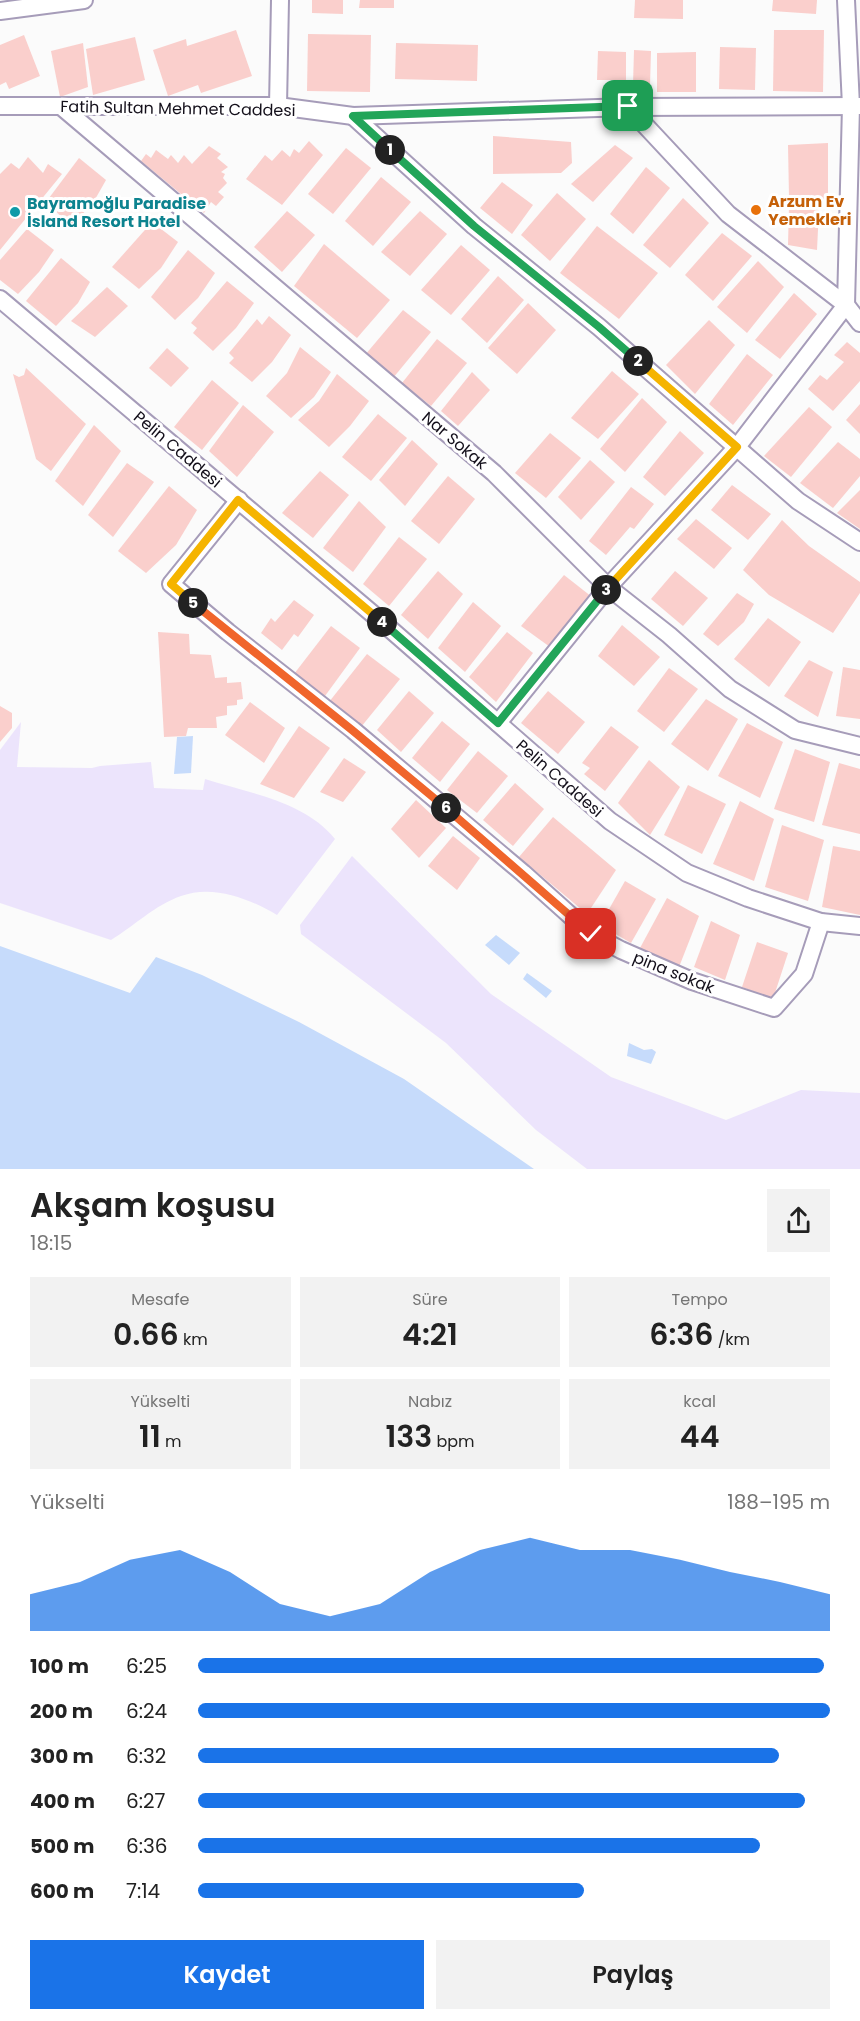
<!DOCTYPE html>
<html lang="tr">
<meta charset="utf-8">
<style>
:root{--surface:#fff;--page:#f2f2f2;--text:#222;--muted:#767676;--accent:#1a73e8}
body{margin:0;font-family:Poppins,sans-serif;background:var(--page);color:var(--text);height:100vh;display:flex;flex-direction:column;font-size:22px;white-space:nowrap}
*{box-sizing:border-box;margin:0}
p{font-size:20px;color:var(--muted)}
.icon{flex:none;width:33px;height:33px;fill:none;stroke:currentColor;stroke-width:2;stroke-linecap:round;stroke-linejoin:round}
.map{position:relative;height:1169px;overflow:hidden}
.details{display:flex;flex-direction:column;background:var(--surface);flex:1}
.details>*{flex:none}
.pin{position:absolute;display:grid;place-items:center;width:51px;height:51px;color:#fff;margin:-26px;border-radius:12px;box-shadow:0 3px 9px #0006}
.km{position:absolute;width:30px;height:30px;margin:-15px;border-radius:50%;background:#222;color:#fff;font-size:16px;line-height:30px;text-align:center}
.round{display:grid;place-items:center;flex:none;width:63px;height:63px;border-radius:0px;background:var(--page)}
.headline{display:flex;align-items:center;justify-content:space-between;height:102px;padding:0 30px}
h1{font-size:33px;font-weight:600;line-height:45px}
.metrics{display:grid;grid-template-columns:repeat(3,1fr);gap:9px;height:102px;padding:6px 30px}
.metrics div{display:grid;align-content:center;border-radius:0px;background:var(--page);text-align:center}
.metrics b{font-size:30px;font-weight:600}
.metrics small{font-size:16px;font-weight:400}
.metrics p{font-size:16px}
.chart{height:168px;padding:12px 30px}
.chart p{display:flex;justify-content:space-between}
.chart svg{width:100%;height:108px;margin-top:6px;fill:var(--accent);opacity:.7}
.action{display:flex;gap:12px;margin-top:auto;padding:12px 30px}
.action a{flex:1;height:69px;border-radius:0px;background:var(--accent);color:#fff;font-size:24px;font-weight:600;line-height:69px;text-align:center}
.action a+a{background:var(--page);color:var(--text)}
ul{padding:0 30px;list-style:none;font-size:20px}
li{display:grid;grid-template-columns:96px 72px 1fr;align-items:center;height:45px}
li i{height:15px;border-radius:8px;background:var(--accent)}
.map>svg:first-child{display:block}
.green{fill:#ece4fc}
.water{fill:#c6dbfb}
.building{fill:#facfcc}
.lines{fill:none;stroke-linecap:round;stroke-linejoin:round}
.minor-casing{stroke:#a69cb9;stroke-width:20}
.minor{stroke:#fff;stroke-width:16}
.split-1-casing{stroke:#fff;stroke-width:12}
.split-2-casing{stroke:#fff;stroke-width:12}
.split-3-casing{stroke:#fff;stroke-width:12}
.split-4-casing{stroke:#fff;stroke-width:12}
.split-5-casing{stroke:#fff;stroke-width:12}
.split-6-casing{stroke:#fff;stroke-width:12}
.split-7-casing{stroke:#fff;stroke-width:12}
.split-1{stroke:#22a559;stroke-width:8}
.split-2{stroke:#22a559;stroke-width:8}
.split-3{stroke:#f5b400;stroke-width:8}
.split-4{stroke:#22a559;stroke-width:8}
.split-5{stroke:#f5b400;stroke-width:8}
.split-6{stroke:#f0652b;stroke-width:8}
.split-7{stroke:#f0652b;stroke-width:8}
.food-dot{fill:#e8710a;stroke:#fff;stroke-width:2}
.culture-dot{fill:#0f9aa8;stroke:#fff;stroke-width:2}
.labels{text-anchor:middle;stroke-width:6;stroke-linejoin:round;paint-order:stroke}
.street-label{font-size:16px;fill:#130f1a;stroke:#fff}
.food-label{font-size:16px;font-weight:bold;fill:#c56008;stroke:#fff;text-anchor:start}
.culture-label{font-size:16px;font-weight:bold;fill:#0d838f;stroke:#fff;text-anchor:start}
</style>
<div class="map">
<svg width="860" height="1169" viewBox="0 0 860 1169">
<rect width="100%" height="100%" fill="#fbfbfb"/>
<g class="green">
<path d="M21 722 17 767 92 768 100 766 151 762 154 788 203 790 205 779C248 793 305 801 335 839L277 915C250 899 213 884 181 896 155 905 134 926 111 940L0 903V750Z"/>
<polygon points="352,856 491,994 611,1077 726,1120 801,1090 860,1093 860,1169 587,1169 536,1130 446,1043 301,934 300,925"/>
</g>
<g class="water">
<polygon points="193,736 191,773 174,774 177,737"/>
<polygon points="496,935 520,953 509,965 485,945"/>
<polygon points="0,946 130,993 156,957 202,975 299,1022 404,1079 534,1169 0,1169"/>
<polygon points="527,973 552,991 546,998 523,979"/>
<polygon points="629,1043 644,1050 652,1049 656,1052 651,1064 627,1056"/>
</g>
<g class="building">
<polygon points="312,0 343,0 343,14 312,13"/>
<polygon points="360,0 394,0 394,8 359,8"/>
<polygon points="635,0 683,0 683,19 634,18"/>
<polygon points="773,0 817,0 816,14 772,11"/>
<polygon points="236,30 252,76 201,93 198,85 168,96 153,50 186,39 187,46"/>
<polygon points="774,30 824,30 823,92 773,91"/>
<polygon points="308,34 371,35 370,92 307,91"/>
<polygon points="24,35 40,76 9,89 6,82 0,85 0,45"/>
<polygon points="135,37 145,80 93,95 86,49"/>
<polygon points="83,43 88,87 60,97 51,51"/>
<polygon points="396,43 478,45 477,81 395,79"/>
<polygon points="720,47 756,48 755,90 719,89"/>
<polygon points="634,50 651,51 650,86 633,85"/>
<polygon points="598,51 626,52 626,80 597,80"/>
<polygon points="696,52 696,92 657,92 657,53"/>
<polygon points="493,136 571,142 572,163 561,173 493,174"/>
<polygon points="309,141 323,155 282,205 246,179 265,155 272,161 282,150 290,157 294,149 299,153"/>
<polygon points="828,143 828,200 789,197 788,145"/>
<polygon points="615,145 633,158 593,202 571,184"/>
<polygon points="209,146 221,154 217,158 228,167 221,172 225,174 223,178 227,183 218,192 224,197 216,206 211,202 204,213 141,161 146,154 151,158 156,150 168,159 171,155 178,163 184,155 192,164"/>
<polygon points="346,148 371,168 333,214 308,194"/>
<polygon points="28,157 43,173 48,164 62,174 0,250 0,174 11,163 19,169"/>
<polygon points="79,158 106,180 93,203 71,226 46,202"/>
<polygon points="646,167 670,188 633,234 610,214"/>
<polygon points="381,177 411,202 373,246 345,221"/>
<polygon points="502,182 533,205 512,234 480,208"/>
<polygon points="557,193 586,219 550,261 521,235"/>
<polygon points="683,198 709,223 670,268 643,245"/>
<polygon points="789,206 819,209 817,250 788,245"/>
<polygon points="287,211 315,235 282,272 254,247"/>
<polygon points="420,211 447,234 410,276 381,252"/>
<polygon points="152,222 178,242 161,268 139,289 112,267"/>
<polygon points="597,226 658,273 619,319 560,273"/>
<polygon points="27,229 54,250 39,272 18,294 0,280 0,260"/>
<polygon points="722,233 752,256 713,301 685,275"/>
<polygon points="324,244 390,300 357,338 294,286"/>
<polygon points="461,245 490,270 451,315 421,290"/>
<polygon points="188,250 215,273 198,298 175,320 151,297"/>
<polygon points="61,258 90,282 78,303 56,326 26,301"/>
<polygon points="758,261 784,287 747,333 717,307"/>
<polygon points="498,276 524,300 487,343 461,319"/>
<polygon points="227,281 254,303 236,328 213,351 193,333 197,328 191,323"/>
<polygon points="107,287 128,306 95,337 71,321"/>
<polygon points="794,293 817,314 780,359 755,340"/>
<polygon points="528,303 556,330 517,374 488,348"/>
<polygon points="403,310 431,332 393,378 365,355"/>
<polygon points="269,316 291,335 272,362 252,382 229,363 234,358 229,353 257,319 262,325"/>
<polygon points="709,320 735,345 695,394 666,365"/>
<polygon points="437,339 467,363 431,406 402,383"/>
<polygon points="847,342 860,353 860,381 833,411 808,389 820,375 827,380 844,362 834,355"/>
<polygon points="300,347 331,372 314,397 291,418 266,396 287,373"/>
<polygon points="167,348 189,368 171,387 149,368"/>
<polygon points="747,354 773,375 733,425 709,404"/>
<polygon points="26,368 86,424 51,471 36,459 13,374 19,377 24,375"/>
<polygon points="612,371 639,394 598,439 571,418"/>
<polygon points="472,372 490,390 458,426 441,411"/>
<polygon points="337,374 369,401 350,426 329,447 298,420 319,401"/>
<polygon points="212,380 239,403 202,450 174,427"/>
<polygon points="642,398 667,422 625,472 600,449"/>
<polygon points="860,404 860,434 846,420"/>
<polygon points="243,405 274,432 237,477 209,451"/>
<polygon points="809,407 832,427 791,477 764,456"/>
<polygon points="378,414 407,438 371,481 342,457"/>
<polygon points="94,425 121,451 83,506 55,481"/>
<polygon points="680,431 704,453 665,496 643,477"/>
<polygon points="550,433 581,458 546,498 515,473"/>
<polygon points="412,440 438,464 405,506 379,480"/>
<polygon points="838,442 860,459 860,476 833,508 800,483"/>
<polygon points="590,460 615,482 581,520 558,497"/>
<polygon points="127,463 154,482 113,537 88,515"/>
<polygon points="320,471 349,495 313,538 282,513"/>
<polygon points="448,476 475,499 439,544 411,521"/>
<polygon points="732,485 771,514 748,540 711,510"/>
<polygon points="169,486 197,510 176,545 146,573 118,551"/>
<polygon points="631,487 654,504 634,529 630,527 606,555 589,541"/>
<polygon points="860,490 860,529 837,513"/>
<polygon points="359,501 386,527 353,572 323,548"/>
<polygon points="696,519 732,548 714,569 677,539"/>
<polygon points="782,520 809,546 860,582 860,593 833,633 769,595 743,570"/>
<polygon points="399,537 427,559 389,606 363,584"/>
<polygon points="438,571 463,594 428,639 401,615"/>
<polygon points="675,571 708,598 683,626 651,599"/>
<polygon points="564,575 592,597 550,647 521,626"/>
<polygon points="737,593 754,604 744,622 718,646 703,634"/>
<polygon points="294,600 314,615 298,637 294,634 282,650 261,633 271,618 275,622"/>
<polygon points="473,602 501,626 465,672 438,648"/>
<polygon points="768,618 801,642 769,687 734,659"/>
<polygon points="622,625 660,657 634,686 598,656"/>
<polygon points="331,626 360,648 325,696 294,674"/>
<polygon points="158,632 189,634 190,654 211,655 215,678 227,677 227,683 241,682 243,699 237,700 237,705 227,706 227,715 216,717 217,728 188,728 186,736 164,737"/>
<polygon points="507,632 533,653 496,702 469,677"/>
<polygon points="367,654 400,679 361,727 329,702"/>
<polygon points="809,660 833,672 818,717 784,696"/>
<polygon points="843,667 860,670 860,719 836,716"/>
<polygon points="669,668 698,689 664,732 637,711"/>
<polygon points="409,691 434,713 401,752 377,730"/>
<polygon points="548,691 585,722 558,754 521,723"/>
<polygon points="706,699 738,719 708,771 671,744"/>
<polygon points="250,702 285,728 264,763 225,735"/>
<polygon points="0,706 12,713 12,728 0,742"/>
<polygon points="442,721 470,744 440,782 412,758"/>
<polygon points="747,723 783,742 760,798 718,776"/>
<polygon points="299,726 330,748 294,798 260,784"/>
<polygon points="611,726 639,747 605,791 584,774 590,768 582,763"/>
<polygon points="795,749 830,762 814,822 774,809"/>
<polygon points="478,751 508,776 477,813 447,790"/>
<polygon points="344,758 366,772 343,802 320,792"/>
<polygon points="649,760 680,787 650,835 618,803"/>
<polygon points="839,763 860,769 860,834 822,825"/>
<polygon points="515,783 544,809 513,846 483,820"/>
<polygon points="688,785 726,804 702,854 664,835"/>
<polygon points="416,800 446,828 419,858 391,829"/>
<polygon points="740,801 774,819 754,881 713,864"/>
<polygon points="553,817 616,870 587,914 519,857"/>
<polygon points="782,825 824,840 808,901 765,887"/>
<polygon points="453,836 480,858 457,890 428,866"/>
<polygon points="833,846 860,851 860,915 822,907"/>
<polygon points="625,881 656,899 631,943 600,925"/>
<polygon points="667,898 699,916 679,967 640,948"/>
<polygon points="711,921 740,935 725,980 694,967"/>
<polygon points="757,942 788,953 773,999 742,987"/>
</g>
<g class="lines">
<g class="minor-casing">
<g id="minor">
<polyline points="846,0 851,106 846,305"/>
<polyline points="0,11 84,0"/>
<polyline points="0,106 278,106 353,116 628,107 860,106"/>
<polyline points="278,106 280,0"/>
<polyline points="62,107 494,473 608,587 669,635 730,689 795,730 860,746"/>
<polyline points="628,107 728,214 846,305 860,323"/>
<polyline points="353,116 474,226 599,327 798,501 860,542"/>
<polyline points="0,299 381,621 610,821 687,873 748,898 821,922 860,926"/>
<polyline points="239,500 171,584 228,632 353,730 523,873 591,934 621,950 692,981 774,1008 804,974 821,922"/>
<polyline points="498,723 608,587 737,447 846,305"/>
</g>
</g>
<use href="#minor" class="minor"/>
</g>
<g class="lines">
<g class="split-1-casing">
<polyline id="split-1" points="390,150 353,116 628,106"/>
</g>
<g class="split-2-casing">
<polyline id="split-2" points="390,150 474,226 599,327 638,361"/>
</g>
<g class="split-3-casing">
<polyline id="split-3" points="606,590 737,447 638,361"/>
</g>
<g class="split-4-casing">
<polyline id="split-4" points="382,622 498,723 606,590"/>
</g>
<g class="split-5-casing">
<polyline id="split-5" points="193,603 171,584 238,500 382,622"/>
</g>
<g class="split-6-casing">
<polyline id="split-6" points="193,603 352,730 446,808"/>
</g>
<g class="split-7-casing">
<polyline id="split-7" points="446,808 591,934"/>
</g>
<use href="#split-1" class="split-1"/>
<use href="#split-2" class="split-2"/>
<use href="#split-3" class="split-3"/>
<use href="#split-4" class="split-4"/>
<use href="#split-5" class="split-5"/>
<use href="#split-6" class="split-6"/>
<use href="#split-7" class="split-7"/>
</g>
<circle class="food-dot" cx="756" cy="210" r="6"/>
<circle class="culture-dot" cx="15" cy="212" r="6"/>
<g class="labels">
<g class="street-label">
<text transform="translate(178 108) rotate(1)" y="6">Fatih Sultan Mehmet Caddesi</text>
<text transform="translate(455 440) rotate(40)" y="6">Nar Sokak</text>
<text transform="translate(178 449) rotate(40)" y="6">Pelin Caddesi</text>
<text transform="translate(560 778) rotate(41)" y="6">Pelin Caddesi</text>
<text transform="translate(674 972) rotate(22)" y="6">pina sokak</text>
</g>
<g class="food-label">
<text x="768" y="207">Arzum Ev<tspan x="768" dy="18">Yemekleri</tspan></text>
</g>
<g class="culture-label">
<text x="27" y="209">Bayramoğlu Paradise<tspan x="27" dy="18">İsland Resort Hotel</tspan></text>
</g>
</g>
</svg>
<div class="pin" style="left:628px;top:106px;background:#1e9e55"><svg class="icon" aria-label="arrive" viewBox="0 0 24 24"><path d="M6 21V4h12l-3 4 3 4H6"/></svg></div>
<div class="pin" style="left:591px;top:934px;background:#d93025"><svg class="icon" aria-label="check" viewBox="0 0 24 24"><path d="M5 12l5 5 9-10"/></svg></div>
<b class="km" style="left:390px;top:150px">1</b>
<b class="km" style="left:638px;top:361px">2</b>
<b class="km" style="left:606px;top:590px">3</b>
<b class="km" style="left:382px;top:622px">4</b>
<b class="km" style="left:193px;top:603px">5</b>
<b class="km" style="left:446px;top:808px">6</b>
</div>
<section class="details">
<div class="headline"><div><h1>Akşam koşusu</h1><p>18:15</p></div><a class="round"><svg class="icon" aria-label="share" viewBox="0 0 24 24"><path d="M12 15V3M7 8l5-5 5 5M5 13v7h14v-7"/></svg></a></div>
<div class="metrics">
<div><p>Mesafe</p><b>0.66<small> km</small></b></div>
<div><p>Süre</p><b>4:21</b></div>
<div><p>Tempo</p><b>6:36<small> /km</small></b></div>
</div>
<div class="metrics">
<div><p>Yükselti</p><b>11<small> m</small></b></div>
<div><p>Nabız</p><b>133<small> bpm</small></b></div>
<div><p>kcal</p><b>44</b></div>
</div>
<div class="chart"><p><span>Yükselti</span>188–195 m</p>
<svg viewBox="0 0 160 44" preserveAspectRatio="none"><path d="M0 44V29L10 24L20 15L30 11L40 20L50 33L60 38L70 33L80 20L90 11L100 6L110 11L120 11L130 15L140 20L150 24L160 29V44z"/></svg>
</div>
<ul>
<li><b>100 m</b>6:25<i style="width:99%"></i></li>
<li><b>200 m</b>6:24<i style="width:100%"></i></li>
<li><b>300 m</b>6:32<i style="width:92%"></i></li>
<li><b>400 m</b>6:27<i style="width:96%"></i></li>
<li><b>500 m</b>6:36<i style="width:89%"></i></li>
<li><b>600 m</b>7:14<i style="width:61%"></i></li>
</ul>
<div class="action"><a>Kaydet</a><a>Paylaş</a></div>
</section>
